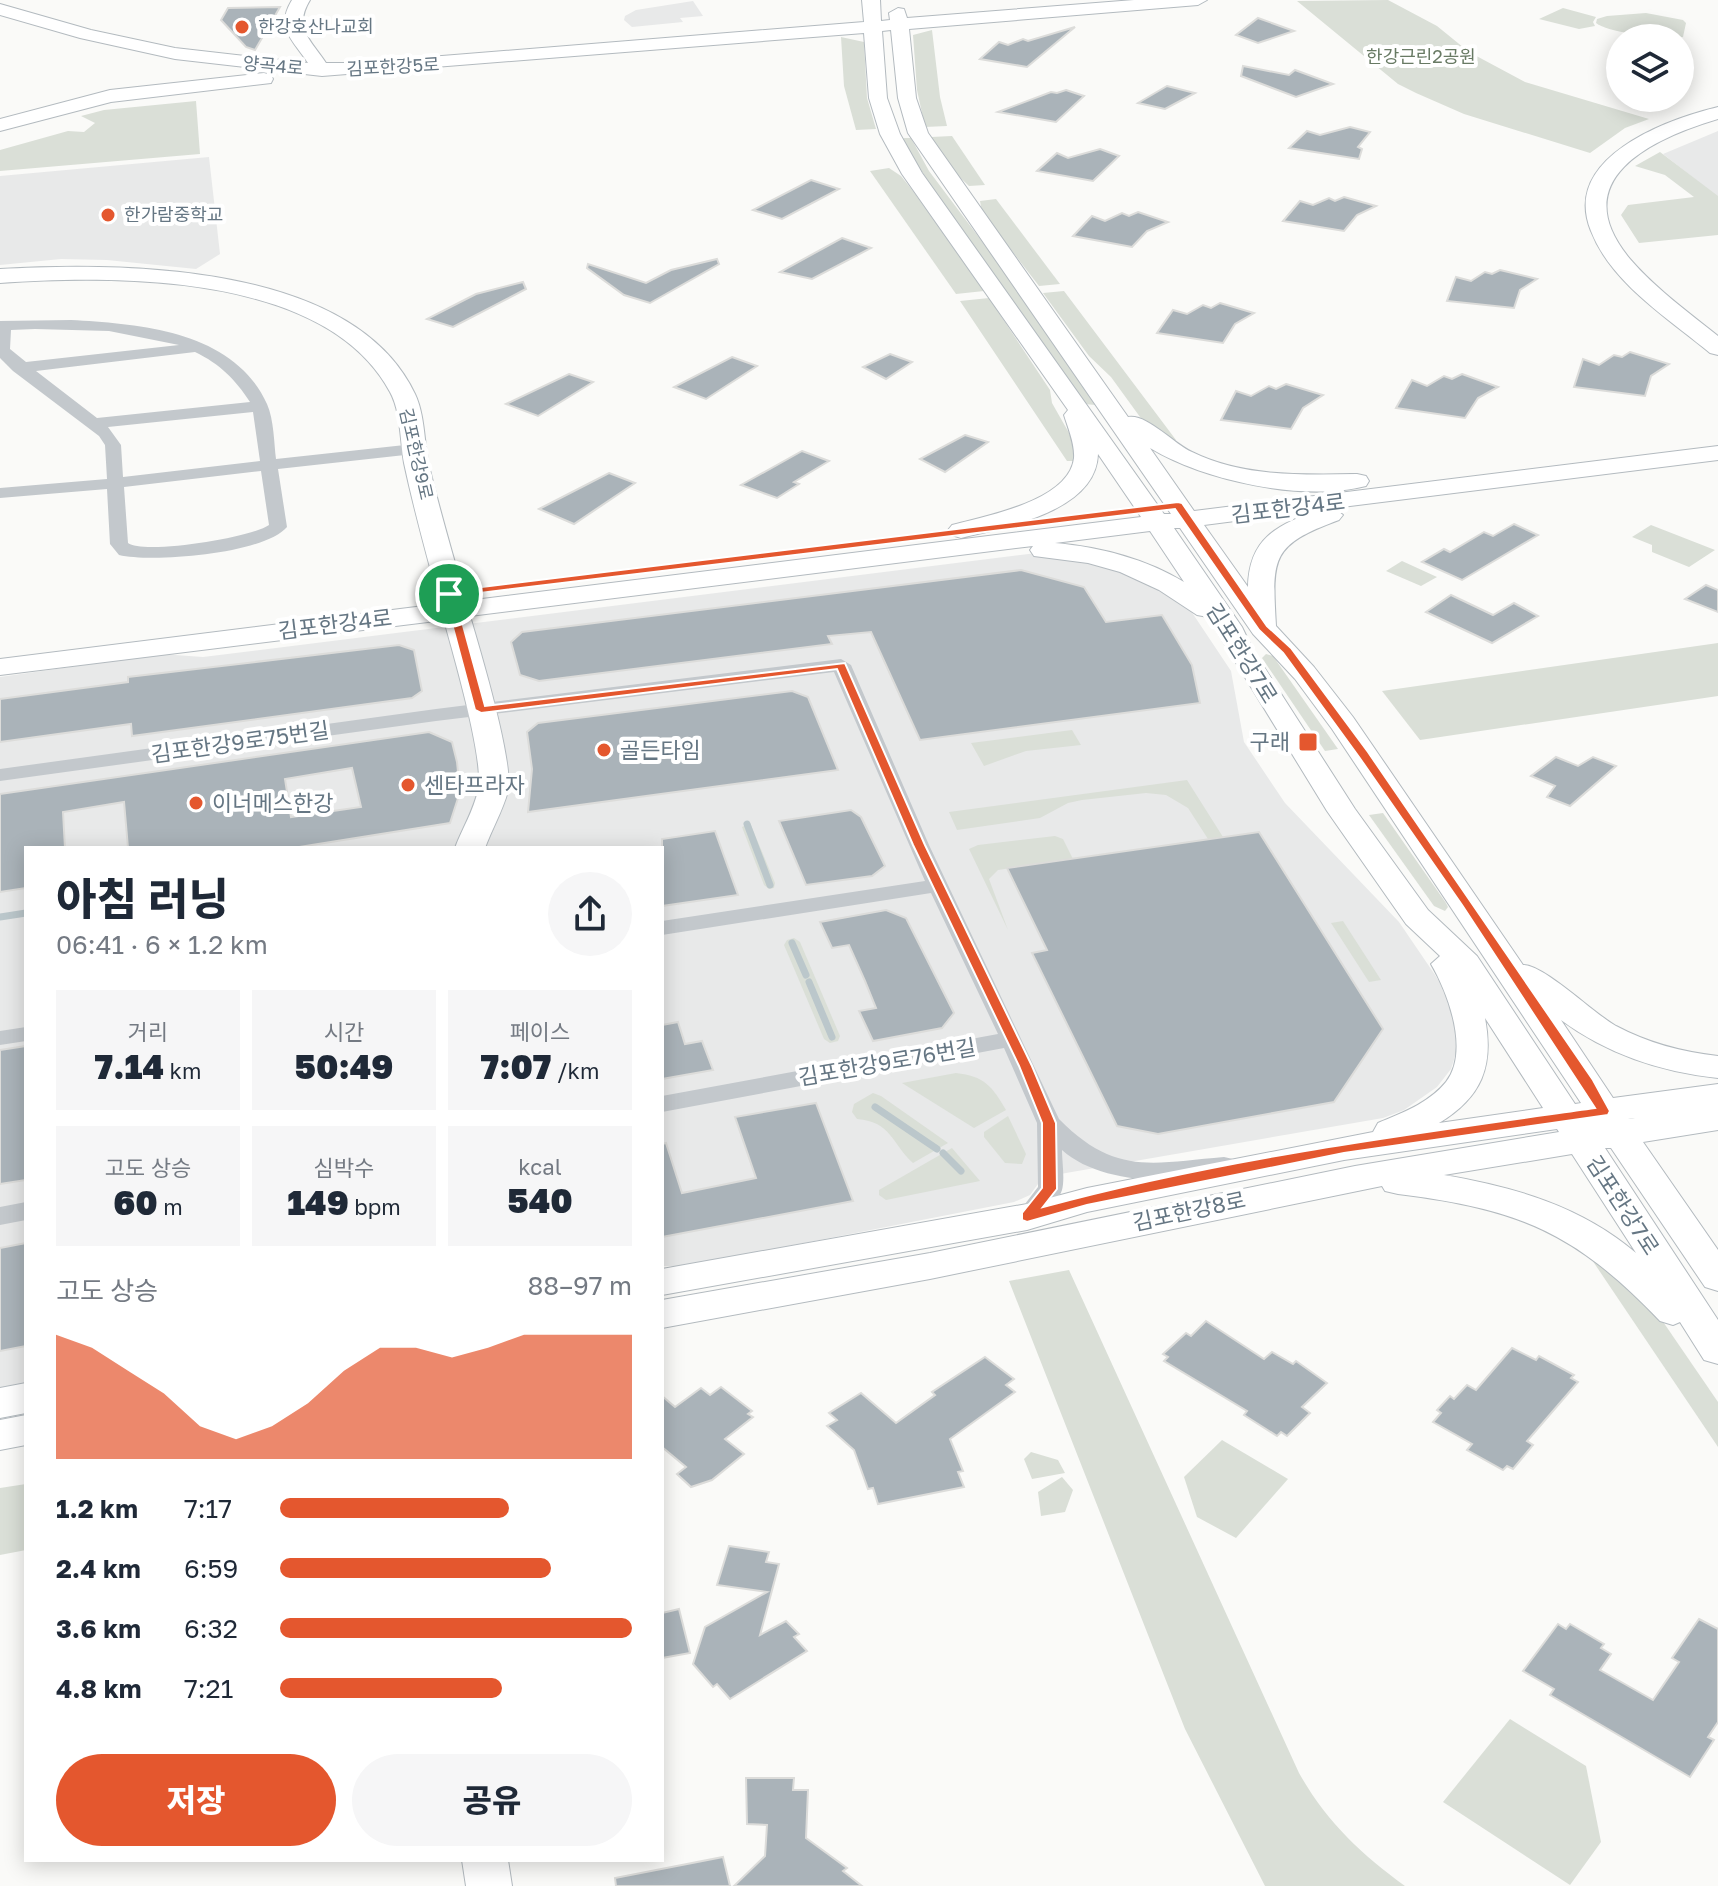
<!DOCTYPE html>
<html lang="ko">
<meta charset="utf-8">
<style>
:root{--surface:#fff;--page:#f6f6f7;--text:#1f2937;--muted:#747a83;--accent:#e4572e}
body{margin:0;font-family:"Golos Text","Noto Sans KR",sans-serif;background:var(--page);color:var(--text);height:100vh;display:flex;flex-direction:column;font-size:30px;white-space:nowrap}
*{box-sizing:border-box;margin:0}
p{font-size:26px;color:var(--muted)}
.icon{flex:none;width:44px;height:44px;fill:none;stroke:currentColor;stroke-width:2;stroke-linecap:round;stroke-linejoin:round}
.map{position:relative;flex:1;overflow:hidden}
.details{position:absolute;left:24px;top:846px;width:640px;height:1016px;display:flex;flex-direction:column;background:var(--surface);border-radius:0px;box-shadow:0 4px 20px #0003}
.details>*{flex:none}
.tools{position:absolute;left:1606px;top:24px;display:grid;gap:16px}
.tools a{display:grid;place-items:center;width:88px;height:88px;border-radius:50%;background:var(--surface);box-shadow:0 4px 20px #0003;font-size:40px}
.pin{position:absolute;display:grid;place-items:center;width:68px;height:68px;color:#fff;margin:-34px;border:4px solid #fff;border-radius:50%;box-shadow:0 2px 8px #0007}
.round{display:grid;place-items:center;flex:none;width:84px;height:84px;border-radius:42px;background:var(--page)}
.overview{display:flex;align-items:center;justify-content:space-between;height:136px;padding:0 32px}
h1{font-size:44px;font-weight:800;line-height:60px}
.figures{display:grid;grid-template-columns:repeat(3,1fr);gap:12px;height:136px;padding:8px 32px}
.figures div{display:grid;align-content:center;border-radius:0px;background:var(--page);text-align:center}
.figures b{font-size:34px;font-weight:800}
.figures small{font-size:22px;font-weight:400}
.figures p{font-size:22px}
.chart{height:224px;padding:16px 32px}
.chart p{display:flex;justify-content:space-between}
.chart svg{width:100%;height:144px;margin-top:8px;fill:var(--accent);opacity:.7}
.cta{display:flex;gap:16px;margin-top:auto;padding:16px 32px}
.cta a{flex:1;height:92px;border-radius:48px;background:var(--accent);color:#fff;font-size:32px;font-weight:800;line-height:92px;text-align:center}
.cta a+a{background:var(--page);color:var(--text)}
ul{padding:0 32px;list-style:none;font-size:26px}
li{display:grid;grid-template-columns:128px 96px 1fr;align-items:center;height:60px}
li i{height:20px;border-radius:10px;background:var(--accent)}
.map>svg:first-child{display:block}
.built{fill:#e8e9e9}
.green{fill:#dadfd7}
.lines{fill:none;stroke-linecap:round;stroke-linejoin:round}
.stream{stroke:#bbc7cb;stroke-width:7}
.building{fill:#aab3b9;stroke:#dcdcda;stroke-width:2;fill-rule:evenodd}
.secondary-casing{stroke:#b3babf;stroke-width:2}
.street{fill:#c3c8cc;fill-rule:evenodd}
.secondary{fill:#fff;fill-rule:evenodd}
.route{fill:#e4572e;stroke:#fff;stroke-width:2;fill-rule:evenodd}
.poi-dot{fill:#e4572e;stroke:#fff;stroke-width:3}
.labels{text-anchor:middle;stroke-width:8;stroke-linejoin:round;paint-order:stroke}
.far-poi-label{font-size:18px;fill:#657683;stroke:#fff;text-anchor:start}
.far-park-label{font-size:18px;fill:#687a64;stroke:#fff}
.far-street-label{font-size:18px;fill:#657683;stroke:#fff}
.street-label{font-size:22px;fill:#657683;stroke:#fff}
.poi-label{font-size:22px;fill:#657683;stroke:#fff;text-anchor:start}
</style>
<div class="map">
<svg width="1718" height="1886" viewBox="0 0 1718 1886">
<rect width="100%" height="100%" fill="#fafaf8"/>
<g class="built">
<polygon points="693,1 703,16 680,18 683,22 632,27 624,20 625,16 636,10"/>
<polygon points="1718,131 1718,197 1663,154"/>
<polygon points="209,157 220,254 196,269 107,260 61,259 0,265 0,176"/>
<polygon points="1037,553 1055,554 1150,577 1191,611 1231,671 1244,742 1285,803 1399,922 1448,994 1458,1047 1451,1069 1437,1087 1404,1110 1383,1118 1043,1177 1030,1195 1014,1202 687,1266 662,1266 662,848 26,848 26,1383 0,1388 0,677 161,654 203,657"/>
</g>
<g class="green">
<polygon points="1388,0 1437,26 1469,52 1525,82 1649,119 1625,128 1590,153 1464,114 1416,93 1398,84 1297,1"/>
<polygon points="1563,8 1596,17 1593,22 1595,26 1579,29 1539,19"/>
<path d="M1646 13 1683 20 1686 23 1683 37C1668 39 1607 33 1596 23L1597 19 1607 16Z"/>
<polygon points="932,30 940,97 947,126 925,127 917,90 913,35"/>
<polygon points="841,37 864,42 867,98 876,129 856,130 844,86"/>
<polygon points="196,101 200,154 0,171 0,150 68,131 84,132 95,123 81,116 104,110"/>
<polygon points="952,136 985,185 969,186 952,170 931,137"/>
<polygon points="904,138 911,138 929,171 1005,272 1095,405 1085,404 928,181 902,140"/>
<polygon points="1660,152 1718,196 1718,235 1639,243 1621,215 1628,205 1694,197 1665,175 1635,166"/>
<polygon points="889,168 901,176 913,191 984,291 956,294 870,171"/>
<polygon points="996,199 1060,284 1039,286 982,212 980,201"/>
<polygon points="1064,291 1176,440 1162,442 1148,428 1111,377 1089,356 1043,293"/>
<polygon points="989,298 1050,390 1052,403 1077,447 1074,461 1067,461 960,301"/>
<polygon points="1651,525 1715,550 1689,567 1652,552 1652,545 1632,537"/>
<polygon points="1402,561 1437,577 1421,586 1386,571"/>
<polygon points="1718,643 1718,696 1420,740 1382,691"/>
<polygon points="1266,654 1273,656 1338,749 1325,751 1262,658"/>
<polygon points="1072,730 1081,745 1026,751 984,766 971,743"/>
<polygon points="1187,780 1223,837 1208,839 1188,808 1166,795 1146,793 1082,800 1068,803 1040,818 957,830 949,812"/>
<polygon points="1383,813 1446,903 1448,907 1445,911 1434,906 1369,815"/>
<polygon points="750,823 775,883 774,888 769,889 764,885 742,827"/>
<polygon points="1055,836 1063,839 1073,859 998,870 989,879 1008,930 969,849 978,845"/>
<polygon points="1343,921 1381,980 1369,982 1331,923"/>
<polygon points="794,938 800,942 840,1036 838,1041 830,1043 824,1039 784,945 787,940"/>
<path d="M956 1073C984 1076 992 1086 1006 1110L974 1128 902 1083Z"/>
<path d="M873 1093 881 1096 948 1143 913 1163C891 1143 892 1122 857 1119L852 1112 854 1104Z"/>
<polygon points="1008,1116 1026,1154 1022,1164 1005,1163 984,1137 984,1132"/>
<polygon points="952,1148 980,1181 886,1200 879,1195 879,1190"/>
<polygon points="1586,1251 1644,1294 1718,1402 1718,1447"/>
<path d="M1069 1270 1299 1773C1326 1821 1361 1854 1405 1886H1265L1185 1729 1009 1281Z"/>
<polygon points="1222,1440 1288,1479 1236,1538 1197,1517 1184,1477"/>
<polygon points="1031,1452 1058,1460 1065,1473 1032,1479 1024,1459"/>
<polygon points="1062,1477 1073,1490 1065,1512 1041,1516 1038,1492"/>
<polygon points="26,1484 26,1550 0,1555 0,1488"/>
<polygon points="1510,1719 1586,1766 1601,1842 1570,1885 1443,1802"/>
</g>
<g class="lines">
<g class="stream">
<polyline points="747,824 770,885"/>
<polyline points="0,917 26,913"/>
<polyline points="792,943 806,975"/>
<polyline points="809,982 832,1037"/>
<polyline points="875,1107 937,1149"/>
<polyline points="943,1153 961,1171"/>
</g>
</g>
<g class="building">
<polygon points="280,7 255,50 246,47 221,20 228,8"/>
<polygon points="1258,18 1294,31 1258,43 1236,35"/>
<polygon points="1075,27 1027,67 980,59 999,42 1008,45 1023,39 1028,41"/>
<polygon points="1243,66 1289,75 1295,70 1333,84 1296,97 1241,76"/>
<polygon points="1167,86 1195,93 1165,109 1138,103"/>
<polygon points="1066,90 1084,96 1056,122 998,112 1051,92 1057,93"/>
<polygon points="1350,127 1370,132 1358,147 1362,149 1359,159 1289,148 1307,131 1320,135"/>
<polygon points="1100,149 1119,156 1093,181 1037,171 1057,153 1068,158"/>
<polygon points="811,180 839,189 782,219 753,210"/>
<polygon points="1344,197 1376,206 1357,215 1344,231 1283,221 1300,201 1313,205 1329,198 1335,201"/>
<polygon points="1138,212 1168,222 1147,231 1132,247 1073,236 1092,216 1105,221 1122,213 1129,216"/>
<polygon points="842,238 871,248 812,279 780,272"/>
<polygon points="717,259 719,264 650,303 624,295 587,268 588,264 646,283 671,270"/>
<polygon points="1500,270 1537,279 1520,290 1514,308 1447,301 1456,277 1471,281 1485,272 1492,274"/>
<polygon points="523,282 526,289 453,327 427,319 476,294"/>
<polygon points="1220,303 1254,313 1235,324 1223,343 1157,333 1173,310 1187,314 1203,305 1211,308"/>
<polygon points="1630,352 1669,364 1651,376 1645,396 1574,387 1583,359 1599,365 1614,355 1622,357"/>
<polygon points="890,354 912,362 886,379 863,367"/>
<polygon points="732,357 757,366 706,399 674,387"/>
<polygon points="569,374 593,382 538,416 506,404"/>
<polygon points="1462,374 1498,387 1478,398 1465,418 1396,408 1412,380 1427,386 1444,376 1452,379"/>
<polygon points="1286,384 1323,395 1303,408 1291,429 1221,420 1236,391 1251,396 1269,386 1276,389"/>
<polygon points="965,435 988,442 945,472 920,459"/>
<polygon points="802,451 829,461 794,482 799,484 777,498 741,485"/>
<polygon points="609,473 635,483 574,524 539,509"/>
<polygon points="1514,524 1538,535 1462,580 1422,562 1444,549 1450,552 1484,532 1493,536"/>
<polygon points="1021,570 1084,587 1106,622 1162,615 1192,665 1200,703 920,740 871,632 828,636 832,644 539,681 520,675 511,642 522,632"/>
<polygon points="1706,585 1718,590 1718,612 1685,599"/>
<polygon points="1451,595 1493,615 1514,603 1538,616 1492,643 1426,612"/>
<polygon points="399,645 414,650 422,691 412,698 132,736 131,724 0,742 0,699 128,682 128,677"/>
<polygon points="792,691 808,697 838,770 528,812 532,769 527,732 538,723"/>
<path d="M429 732 452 742 457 762 460 792 450 823 293 848H128L124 802 63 812 65 848H26V888L0 892V794ZM352 768 361 807 291 817 285 779Z"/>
<polygon points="1556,757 1578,766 1593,757 1616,766 1570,806 1547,797 1555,786 1531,776"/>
<polygon points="851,810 861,817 885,866 872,876 806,885 779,821"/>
<polygon points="715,831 738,895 662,906 662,839"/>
<polygon points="1259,832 1383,1029 1334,1102 1158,1134 1117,1126 1032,953 1047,950 1007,868"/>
<polygon points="886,910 906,918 954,1013 942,1028 873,1041 859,1011 876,1008 865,981 849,945 832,948 820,922"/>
<polygon points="678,1022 685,1044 702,1041 713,1070 662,1079 662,1025"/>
<polygon points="26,1046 26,1180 0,1184 0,1050"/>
<polygon points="816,1103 853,1201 662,1237 662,1144 666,1143 682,1193 756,1178 735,1117"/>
<polygon points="26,1243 26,1346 0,1351 0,1248"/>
<polygon points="1206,1321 1264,1359 1272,1352 1293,1364 1296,1361 1327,1383 1302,1407 1310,1413 1287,1436 1281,1432 1277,1436 1244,1415 1247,1411 1164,1361 1168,1357 1163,1354 1186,1333 1191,1336"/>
<polygon points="1512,1348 1536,1360 1539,1356 1574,1375 1571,1378 1578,1382 1527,1441 1533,1445 1513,1469 1507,1466 1503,1470 1467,1450 1472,1444 1433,1422 1441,1413 1437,1410 1450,1396 1454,1399 1467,1385 1476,1390"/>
<polygon points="985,1357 1014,1379 1006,1385 1015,1392 950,1439 963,1471 958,1472 964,1487 878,1504 873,1488 868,1489 854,1450 827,1426 837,1420 829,1413 861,1393 896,1423 935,1395 932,1392"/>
<polygon points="721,1387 752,1411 748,1414 753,1417 725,1439 744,1454 712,1480 691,1487 677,1474 686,1467 662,1447 662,1396 675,1407 701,1388 710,1395"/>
<polygon points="729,1546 769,1552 766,1562 779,1564 760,1635 786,1621 799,1634 794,1637 807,1651 730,1699 717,1684 713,1687 693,1664 705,1627 767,1592 717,1585"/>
<polygon points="679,1609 690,1653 662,1658 662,1613"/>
<polygon points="1699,1619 1718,1629 1718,1722 1708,1737 1714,1740 1690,1777 1550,1695 1554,1689 1523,1671 1558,1624 1566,1629 1570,1624 1604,1644 1601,1648 1611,1654 1600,1670 1653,1700 1679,1662 1672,1658"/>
<polygon points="746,1778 794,1778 793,1790 808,1790 806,1838 847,1868 843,1871 862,1886 734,1886 765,1856 767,1825 747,1824"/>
<polygon points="723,1857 730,1886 616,1886 615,1878"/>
</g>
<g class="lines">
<g class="secondary-casing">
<g id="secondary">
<path d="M292 0H310C293 28 310 39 326 63H355L864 22 862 0H880L881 21 890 20 889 13 898 8 904 9 907 18 1134 0H1207L1198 5 909 29 916 98 928 133 1128 417C1146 413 1174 444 1192 452 1242 477 1302 475 1357 474L1366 476 1369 481 1366 486C1303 502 1205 481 1150 448L1194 511 1718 446V460L1334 508 1343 515 1339 520C1271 545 1272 557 1276 626L1314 667 1353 717 1523 965C1543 964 1593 1013 1616 1026 1648 1043 1682 1052 1718 1056V1078C1661 1072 1607 1054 1561 1020L1613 1098 1718 1084V1106L1628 1119 1718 1106V1130L1643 1142 1718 1250V1291L1705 1287 1611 1148H1605L1718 1320V1364L1704 1360 1680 1322 1673 1325 1660 1321C1575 1232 1519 1209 1398 1194L1385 1191 1382 1186 930 1279 662 1328V1300L930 1253 1355 1166 1559 1132 1557 1129 1344 1160 1087 1212 1027 1230 662 1295V1269L1027 1204 1087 1188 1373 1132 1378 1123C1402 1113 1429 1103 1446 1082 1470 1051 1448 993 1431 964L1440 956 1406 924 1327 811 1208 617 1197 615 1159 590 1120 572 1088 563 1034 556 1030 550 1033 546 470 616C480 650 514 762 508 791 503 810 492 829 485 848H455C462 829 474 810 478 790 485 761 453 654 444 620L0 675V659L440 604C427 557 414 510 404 463 400 440 401 412 390 392 326 273 117 275 0 283V269C124 262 353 263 415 394 425 415 424 443 429 466 440 511 453 556 466 601L1141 517 1098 454C1096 512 1005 527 961 538L952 535 948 530 952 525C986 516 1069 501 1074 458 1075 444 1068 428 1064 415L1068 410 902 174 880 134 869 98 864 33 322 76 175 59 80 38 0 15V4L91 30 175 48 308 63C292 39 275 28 292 0ZM891 30 898 98 908 133 1171 514H1164L922 173 900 134 887 98 882 31ZM1319 510C1277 525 1249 538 1248 587L1204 525ZM1174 528H1180L1253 634 1295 679 1332 729 1581 1103 1575 1104 1477 956 1428 910 1355 809 1253 650 1242 627ZM1150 531 1184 582C1146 559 1100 547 1055 543ZM1485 1018 1543 1108 1439 1123C1482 1097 1494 1066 1485 1018ZM1572 1154 1636 1253C1581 1206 1514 1187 1444 1175Z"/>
<polygon points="264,73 271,75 273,79 271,83 111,102 0,131 0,119 110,90"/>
<path d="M1718 107V119C1651 139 1564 180 1630 259 1655 288 1688 312 1718 336V355L1710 353C1669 319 1611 283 1591 231 1561 158 1665 120 1718 107Z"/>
<polygon points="26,1383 26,1413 0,1418 0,1388"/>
<polygon points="26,1415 26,1445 0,1450 0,1420"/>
<polygon points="462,1860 508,1860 512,1886 466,1886"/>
</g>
</g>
<g class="street">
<path d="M71 320C141 324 234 331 267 404 274 420 274 443 276 459L414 444 422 449 414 454 278 469 287 527C264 554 153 563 119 555L110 544 107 489 0 498V488L107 479 105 445 99 436 13 371 0 358V321ZM35 329 109 331 179 345 26 362 10 349 11 330ZM195 352C220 364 235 379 250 402L97 418 36 371ZM253 412 260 461 123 477 121 445 108 427ZM261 471 269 525C251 538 143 555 128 543L124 487Z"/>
<path d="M841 659 851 665 929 845 1059 1119C1115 1176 1152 1163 1224 1157L1233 1159 1236 1165 1233 1171C1183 1185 1102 1186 1062 1150 1062 1161 1065 1179 1062 1190 1056 1207 1035 1228 1018 1223L1015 1217 1038 1187 1037 1123 1004 1048 662 1112V1096L998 1034 931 893 662 935V921L925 881 834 672 436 721 0 781V769L436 709Z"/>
<polygon points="26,1027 26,1041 0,1045 0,1031"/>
<polygon points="26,1202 26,1220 0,1225 0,1207"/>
</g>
<use href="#secondary" class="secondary"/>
</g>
<path class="route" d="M1178 502 1182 503 1267 626 1291 648 1368 752 1593 1080 1610 1111 1608 1115 1344 1153 1087 1205 1027 1222 1022 1220V1213L1042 1188V1123L1019 1066 913 845 837 669 481 713 475 710 444 594 449 591ZM1175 509 1259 630 1283 653 1359 757 1462 905 1595 1108C1410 1134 1223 1158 1043 1207L1057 1189 1056 1123 1032 1066 925 845 845 663 485 706 455 596Z"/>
<g class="poi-dot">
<circle cx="242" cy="27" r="8"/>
<circle cx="108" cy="215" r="8"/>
<rect x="1298" y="732" width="20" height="20" rx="4"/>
<circle cx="604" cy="750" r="8"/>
<circle cx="408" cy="785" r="8"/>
<circle cx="196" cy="803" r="8"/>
</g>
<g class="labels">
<g class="far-poi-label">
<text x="258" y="33">한강호산나교회</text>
<text x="124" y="221">한가람중학교</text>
</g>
<g class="far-park-label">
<text x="1421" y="63">한강근린2공원</text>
</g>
<g class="far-street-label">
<text transform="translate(273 66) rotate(5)" y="6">양곡4로</text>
<text transform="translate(393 67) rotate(-3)" y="6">김포한강5로</text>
<text transform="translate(416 454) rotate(77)" y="6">김포한강9로</text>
</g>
<g class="street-label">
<text transform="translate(1288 508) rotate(-7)" y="8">김포한강4로</text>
<text transform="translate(335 624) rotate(-7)" y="8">김포한강4로</text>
<text transform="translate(1242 653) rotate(58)" y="8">김포한강7로</text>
<text transform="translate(240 742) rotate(-8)" y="8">김포한강9로75번길</text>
<text transform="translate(887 1062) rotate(-10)" y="8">김포한강9로76번길</text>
<text transform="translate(1623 1205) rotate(57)" y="8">김포한강7로</text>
<text transform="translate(1189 1211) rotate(-12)" y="8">김포한강8로</text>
</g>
<g class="poi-label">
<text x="1290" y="750" text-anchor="end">구래</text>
<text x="620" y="758">골든타임</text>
<text x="424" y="793">센타프라자</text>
<text x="212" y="811">이너메스한강</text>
</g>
</g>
</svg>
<div class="tools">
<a><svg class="icon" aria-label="layers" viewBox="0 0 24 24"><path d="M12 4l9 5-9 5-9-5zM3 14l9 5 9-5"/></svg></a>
</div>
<div class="pin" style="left:449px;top:594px;background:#1e9e55"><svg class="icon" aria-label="arrive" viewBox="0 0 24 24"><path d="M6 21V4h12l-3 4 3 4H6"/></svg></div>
<section class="details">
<div class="overview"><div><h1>아침 러닝</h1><p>06:41 · 6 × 1.2 km</p></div><a class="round"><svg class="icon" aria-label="share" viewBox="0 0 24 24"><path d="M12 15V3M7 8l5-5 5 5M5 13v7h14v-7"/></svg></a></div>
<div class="figures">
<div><p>거리</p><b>7.14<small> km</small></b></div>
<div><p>시간</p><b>50:49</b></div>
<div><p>페이스</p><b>7:07<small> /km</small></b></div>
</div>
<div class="figures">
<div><p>고도 상승</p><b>60<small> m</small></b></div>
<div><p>심박수</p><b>149<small> bpm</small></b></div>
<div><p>kcal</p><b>540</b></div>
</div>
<div class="chart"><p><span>고도 상승</span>88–97 m</p>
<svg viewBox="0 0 160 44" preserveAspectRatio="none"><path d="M0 44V6L10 10L20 17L30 24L40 34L50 38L60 34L70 27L80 17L90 10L100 10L110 13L120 10L130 6L140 6L150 6L160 6V44z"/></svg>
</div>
<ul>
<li><b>1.2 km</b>7:17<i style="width:65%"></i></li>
<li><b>2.4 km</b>6:59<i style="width:77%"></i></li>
<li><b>3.6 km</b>6:32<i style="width:100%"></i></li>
<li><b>4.8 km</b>7:21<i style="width:63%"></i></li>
</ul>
<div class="cta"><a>저장</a><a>공유</a></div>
</section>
</div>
